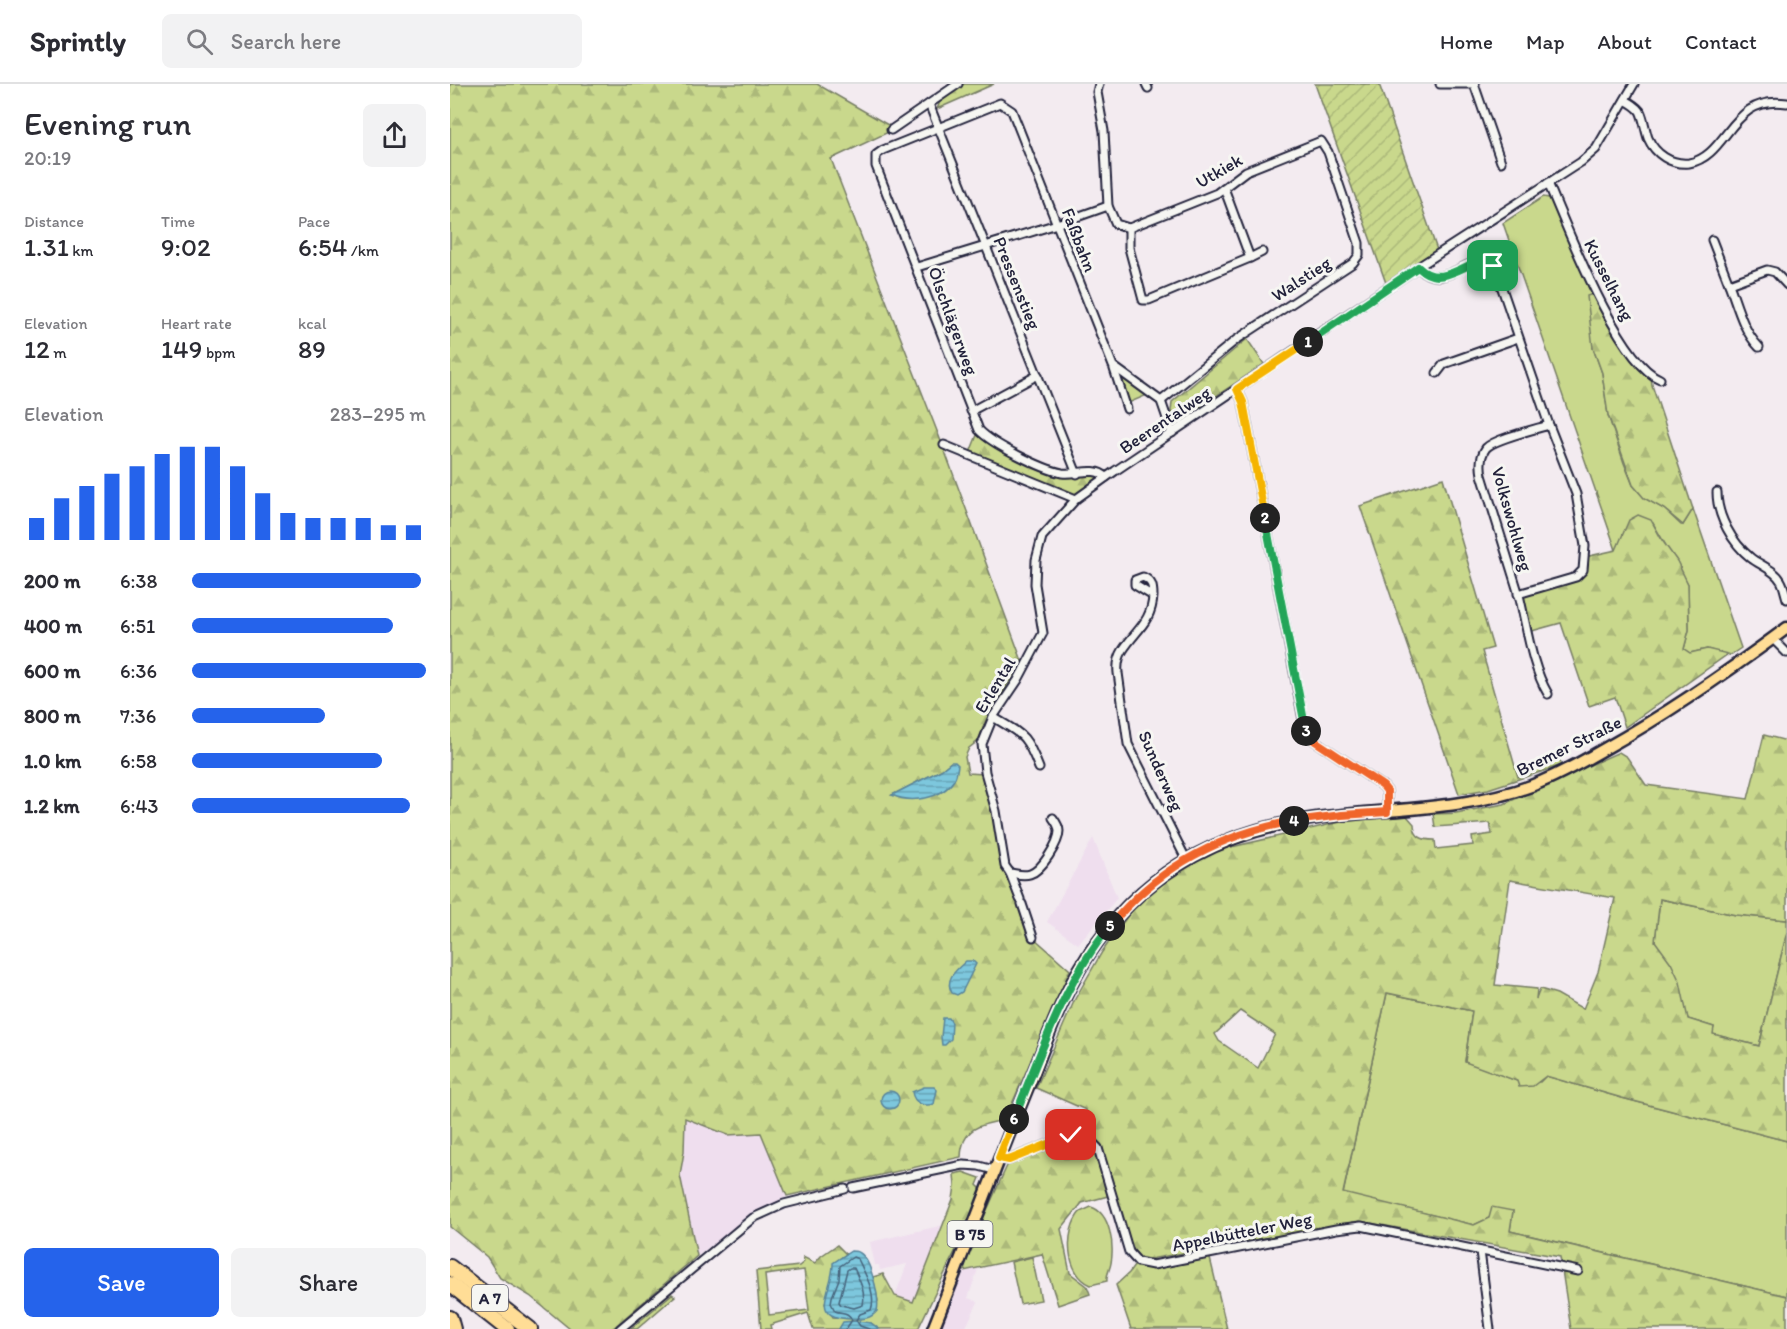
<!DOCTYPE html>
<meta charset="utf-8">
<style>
:root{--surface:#fff;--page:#f2f2f3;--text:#2b2b33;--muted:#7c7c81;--line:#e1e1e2;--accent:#2563eb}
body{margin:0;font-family:Itim,sans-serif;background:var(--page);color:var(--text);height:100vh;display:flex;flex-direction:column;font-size:22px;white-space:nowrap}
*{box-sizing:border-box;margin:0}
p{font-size:20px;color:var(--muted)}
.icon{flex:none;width:33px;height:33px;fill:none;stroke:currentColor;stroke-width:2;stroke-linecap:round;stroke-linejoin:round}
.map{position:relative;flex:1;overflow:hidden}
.sheet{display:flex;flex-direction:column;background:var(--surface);width:450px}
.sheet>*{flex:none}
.pin{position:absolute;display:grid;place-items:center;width:51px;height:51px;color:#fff;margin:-26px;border-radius:12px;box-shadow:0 3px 9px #0006}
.km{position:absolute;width:30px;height:30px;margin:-15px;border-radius:50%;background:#222;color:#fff;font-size:16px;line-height:30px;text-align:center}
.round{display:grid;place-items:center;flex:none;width:63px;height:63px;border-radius:9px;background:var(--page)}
.overview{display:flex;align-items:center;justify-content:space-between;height:102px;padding:0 24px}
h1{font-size:33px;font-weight:600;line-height:45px}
.figures{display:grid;grid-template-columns:repeat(3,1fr);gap:9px;height:102px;padding:6px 24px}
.figures div{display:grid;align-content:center}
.figures b{font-size:26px;font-weight:600}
.figures small{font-size:16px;font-weight:400}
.figures p{font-size:16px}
.chart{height:168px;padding:12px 24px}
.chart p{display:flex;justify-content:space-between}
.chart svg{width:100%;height:108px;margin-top:6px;stroke:var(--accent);stroke-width:6}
.cta{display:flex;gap:12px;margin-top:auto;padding:12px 24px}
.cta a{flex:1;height:69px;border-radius:9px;background:var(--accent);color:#fff;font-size:24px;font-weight:600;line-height:69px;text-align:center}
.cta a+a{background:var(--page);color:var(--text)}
ul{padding:0 24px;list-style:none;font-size:20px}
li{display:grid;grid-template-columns:96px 72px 1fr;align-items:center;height:45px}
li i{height:15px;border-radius:8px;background:var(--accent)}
header{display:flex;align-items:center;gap:36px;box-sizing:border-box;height:84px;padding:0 30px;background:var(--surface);border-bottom:2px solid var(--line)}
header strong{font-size:28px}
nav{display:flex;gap:33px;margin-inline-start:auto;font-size:21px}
.search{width:420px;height:54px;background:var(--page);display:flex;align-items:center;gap:15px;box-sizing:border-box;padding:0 21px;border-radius:9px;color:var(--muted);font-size:22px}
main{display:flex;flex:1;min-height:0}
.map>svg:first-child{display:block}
.built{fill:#efdeee}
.grass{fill:#c9d88c;stroke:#767d64;stroke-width:1.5}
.forest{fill:url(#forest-firs);stroke:#767d64;stroke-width:1.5;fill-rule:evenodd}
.garden{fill:url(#garden-furrows);stroke:#767d64;stroke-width:1.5}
.water{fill:url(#water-rules);stroke:#59859c;stroke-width:1.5}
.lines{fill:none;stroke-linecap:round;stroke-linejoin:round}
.shore{stroke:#46647c;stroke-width:1.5}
.street-casing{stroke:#22223b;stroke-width:11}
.primary-casing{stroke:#22223b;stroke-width:15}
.highway-casing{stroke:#22223b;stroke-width:18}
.street{stroke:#f6f6f2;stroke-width:7}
.primary{stroke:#ffdd96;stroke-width:10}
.highway{stroke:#ffdd96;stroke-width:14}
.split-1-casing{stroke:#fff;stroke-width:12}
.split-2-casing{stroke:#fff;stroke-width:12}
.split-3-casing{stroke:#fff;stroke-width:12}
.split-4-casing{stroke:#fff;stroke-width:12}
.split-5-casing{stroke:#fff;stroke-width:12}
.split-6-casing{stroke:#fff;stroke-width:12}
.split-7-casing{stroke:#fff;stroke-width:12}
.split-1{stroke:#22a559;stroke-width:8}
.split-2{stroke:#f5b400;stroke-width:8}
.split-3{stroke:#22a559;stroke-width:8}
.split-4{stroke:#f0652b;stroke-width:8}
.split-5{stroke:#f0652b;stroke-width:8}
.split-6{stroke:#22a559;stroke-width:8}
.split-7{stroke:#f5b400;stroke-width:8}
.labels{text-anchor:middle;stroke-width:6;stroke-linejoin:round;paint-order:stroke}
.shield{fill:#f6f6f2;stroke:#626272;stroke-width:1.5}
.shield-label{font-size:16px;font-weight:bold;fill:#22223b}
.street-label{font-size:18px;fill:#22223b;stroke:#f6f6f2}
</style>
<header>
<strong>Sprintly</strong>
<div class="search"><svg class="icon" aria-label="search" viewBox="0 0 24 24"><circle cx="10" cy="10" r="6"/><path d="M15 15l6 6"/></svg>Search here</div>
<nav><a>Home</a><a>Map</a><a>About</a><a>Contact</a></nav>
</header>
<main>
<section class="sheet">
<div class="overview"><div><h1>Evening run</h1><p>20:19</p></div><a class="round"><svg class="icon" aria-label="share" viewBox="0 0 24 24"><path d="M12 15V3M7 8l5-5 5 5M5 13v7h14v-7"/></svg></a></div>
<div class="figures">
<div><p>Distance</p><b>1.31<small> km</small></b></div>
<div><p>Time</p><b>9:02</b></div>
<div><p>Pace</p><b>6:54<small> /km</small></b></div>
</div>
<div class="figures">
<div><p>Elevation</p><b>12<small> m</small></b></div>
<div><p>Heart rate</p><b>149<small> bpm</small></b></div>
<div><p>kcal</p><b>89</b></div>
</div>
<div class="chart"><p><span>Elevation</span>283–295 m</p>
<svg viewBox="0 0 160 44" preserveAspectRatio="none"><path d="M5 44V35M15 44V27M25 44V22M35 44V17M45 44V14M55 44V9M65 44V6M75 44V6M85 44V14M95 44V25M105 44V33M115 44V35M125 44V35M135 44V35M145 44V38M155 44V38"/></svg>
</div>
<ul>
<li><b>200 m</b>6:38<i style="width:98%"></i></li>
<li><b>400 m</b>6:51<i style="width:86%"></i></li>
<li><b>600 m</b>6:36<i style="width:100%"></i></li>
<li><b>800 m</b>7:36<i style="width:57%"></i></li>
<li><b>1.0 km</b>6:58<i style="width:81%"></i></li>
<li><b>1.2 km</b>6:43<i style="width:93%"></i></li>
</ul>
<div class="cta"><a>Save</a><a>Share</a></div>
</section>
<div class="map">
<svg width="1337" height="1245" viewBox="0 0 1337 1245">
<defs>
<pattern id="forest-firs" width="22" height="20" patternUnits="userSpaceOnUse" patternTransform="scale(1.5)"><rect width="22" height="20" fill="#c9d88c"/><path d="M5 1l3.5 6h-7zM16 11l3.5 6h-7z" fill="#acb97a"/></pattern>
<pattern id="garden-furrows" width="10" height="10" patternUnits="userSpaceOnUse" patternTransform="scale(1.5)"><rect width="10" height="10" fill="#c9d88c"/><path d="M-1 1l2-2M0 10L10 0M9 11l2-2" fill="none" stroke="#acb97a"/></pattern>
<pattern id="water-rules" width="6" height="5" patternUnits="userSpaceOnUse" patternTransform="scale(1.5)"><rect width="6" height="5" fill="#7dc7dd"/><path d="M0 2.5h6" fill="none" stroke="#66a1b4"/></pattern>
</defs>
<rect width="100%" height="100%" fill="#f3ebf0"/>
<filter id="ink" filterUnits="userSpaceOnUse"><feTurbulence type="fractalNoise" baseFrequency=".0167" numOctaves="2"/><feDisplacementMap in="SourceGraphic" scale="12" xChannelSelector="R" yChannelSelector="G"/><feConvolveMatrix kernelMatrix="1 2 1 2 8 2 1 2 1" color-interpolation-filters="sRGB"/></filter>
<g filter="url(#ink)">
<g class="built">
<polygon points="643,754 667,814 628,860 597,838"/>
<polygon points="234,1033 278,1051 311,1049 337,1112 308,1127 247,1172 230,1091 234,1068"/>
<polygon points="494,1141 461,1225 445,1212 457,1180 430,1186 429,1181 425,1181 420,1158"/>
<polygon points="528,1185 518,1214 528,1218 515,1245 490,1245 512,1187"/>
</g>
<g class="grass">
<polygon points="1093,113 1105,115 1146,209 1143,264 1152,289 1158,331 1174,379 1183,401 1194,414 1214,425 1231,441 1233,441 1243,425 1291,564 1279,572 1257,565 1240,569 1234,565 1239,546 1238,500 1203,439 1166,466 1053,139"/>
<polygon points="676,293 702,309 676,320 667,296"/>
<polygon points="1210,815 1286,831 1337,836 1337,848 1309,962 1262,950 1264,943 1238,935 1234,922 1205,857"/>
<polygon points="937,909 1022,927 1015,977 1067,997 1090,998 1096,992 1172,1014 1337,1057 1337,1212 1060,1147 1063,1127 1039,1134 1024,1141 893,1110"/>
<path d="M641 1123C661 1129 664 1162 661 1179 660 1186 656 1190 657 1197L641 1201C615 1190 614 1147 630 1128Z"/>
<polygon points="582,1173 591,1216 570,1220 561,1178"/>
</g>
<g class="forest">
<path d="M0 0H367L445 45 381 75 494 365 572 577 536 636 528 657 519 664 515 673 518 689 533 690 563 796 583 853 620 886 555 1036C530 1040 512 1044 511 1073L337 1112 311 1049 278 1051 235 1034 234 1068 230 1091 247 1172 162 1245H120L80 1212 50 1194 37 1173 0 1143ZM501 678 468 715 442 711 491 686Z"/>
<polygon points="514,0 544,0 487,25 491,15"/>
<polygon points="1146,209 1155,227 1201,292 1202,301 1243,425 1233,441 1214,425 1194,414 1183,401 1158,331 1152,289 1143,264 1137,212"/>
<polygon points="797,255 814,280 727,338 721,327 722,318"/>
<polygon points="529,346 534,351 609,388 647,387 648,395 626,415 519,371"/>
<polygon points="993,394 1043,564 1032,567 1068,693 1109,674 1112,681 1038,705 1009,710 910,422"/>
<polygon points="1188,431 1201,436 1212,456 1227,477 1238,500 1239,546 1234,565 1240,569 1257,565 1278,570 1175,643 1165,613 1139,622 1111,539 1078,548 1068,510 1129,491 1135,473 1166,466 1179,436"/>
<path d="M1314 651 1337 657V836L1286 831 1210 815 1205 857 1221 879 1230 898 1238 935 1264 943 1263 950 1309 962 1337 848V1057L1172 1014 1096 992 1083 1002 1069 1003 1067 997 1015 978 1022 927 937 909 893 1109 1024 1141 1039 1134 1042 1123 1063 1127 1060 1147 1337 1212V1245H1121L1110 1173 909 1137 689 1177 703 1181 759 1170 777 1245H681L666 1201 679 1189 687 1178 679 1168 662 1111 632 1119 611 1145 620 1189 637 1202 640 1210 608 1221 592 1170 509 1188 561 1073 613 1053 633 1051 637 1041 636 1026 586 1004 625 915 652 868 691 813 764 767 895 737 957 732 964 740C964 754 973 756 985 756L986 765 1023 761 1022 753 1042 750 1040 739 985 743 983 730 1006 729 1054 720 1169 668 1177 673 1196 701 1298 715ZM1060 796 1165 814 1148 888 1133 925 1107 910 1090 905 1086 915 1087 905 1045 901ZM790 927 825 950 808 984 769 957 765 950Z"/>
<path d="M513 1088 530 1094 527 1101 531 1105 513 1151 468 1245H429L421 1239 391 1242 389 1245H363L358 1229 320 1241 321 1245H311L306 1187 349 1182 354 1178 353 1173 365 1179 371 1172 387 1161 396 1170 384 1179 383 1194 375 1220 383 1233 410 1235 428 1217 423 1193 433 1190 445 1212 463 1218 503 1115 505 1102 504 1090ZM354 1186 359 1226 319 1231 315 1191Z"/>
<polygon points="222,1210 225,1212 187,1245 180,1245"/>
</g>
<polygon class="garden" points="865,0 929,0 987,166 936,199"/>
<g class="water">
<path d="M501 678H505L508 681C507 686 507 692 504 696 492 715 461 720 442 711L491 686Z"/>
<path d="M516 877H523L526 880 512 908 507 911 502 909C494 895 506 886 516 877Z"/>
<polygon points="493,934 499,934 502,939 501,955 495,961 492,961 491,953"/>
<path d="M474 1003H484L487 1006 484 1020C474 1023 464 1020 462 1008Z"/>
<circle cx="440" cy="1016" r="9"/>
<path d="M401 1167C404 1167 408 1167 410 1169 421 1176 430 1214 427 1227 420 1236 411 1235 401 1235 356 1234 384 1205 383 1179Z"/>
<polygon points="406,1237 421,1239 429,1245 389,1245 393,1238"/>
</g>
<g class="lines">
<g class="shore">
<path d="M400 1184H404C409 1196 416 1207 413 1221L404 1224 391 1221 389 1218 397 1186Z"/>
<path d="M396 1245 402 1236C398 1227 393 1230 385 1227L381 1219 382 1213 389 1195 390 1182 403 1173 408 1175C415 1190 427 1210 421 1226L410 1230 406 1236 410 1242 419 1245"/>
</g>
<g class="street-casing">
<g id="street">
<polyline points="649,0 647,8 654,47 658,122 666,140 679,144 767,109 796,87 871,57 878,68 909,159 909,171 903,179 786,256 711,317"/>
<polyline points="696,0 698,4"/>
<polyline points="990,0 1025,0"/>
<polyline points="1024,0 1051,78"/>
<path d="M1175 16C1181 19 1186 22 1190 27 1194 35 1195 45 1198 54 1205 70 1221 81 1239 79 1279 72 1280 10 1337 19"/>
<polyline points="479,20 627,390"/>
<polyline points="441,46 508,0"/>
<path d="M1098 99C1117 143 1168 278 1210 295"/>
<polyline points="774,104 800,174 812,168"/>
<polyline points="679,144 679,164 693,216 699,216 800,174"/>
<polyline points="1262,156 1279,200"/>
<polyline points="467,183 607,140 658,122"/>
<path d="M968 183C997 213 1023 159 1045 184L1099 341 1126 410 1135 462 1133 486 1126 493 1068 510"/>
<path d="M1309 263C1293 247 1287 221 1279 200L1317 186 1325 188 1337 201"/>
<polyline points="664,285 677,325"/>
<polyline points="987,289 994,280 1068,254"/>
<polyline points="787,305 793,318 856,651 933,702 937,707 937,728"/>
<polyline points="521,327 588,291"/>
<polyline points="494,361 626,415"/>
<path d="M656 393C645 382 627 391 612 389 592 385 542 360 529 346L426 82V71L433 66 550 19 562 27 663 282 711 317 722 349"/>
<path d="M1267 408C1267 432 1282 459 1301 474 1310 481 1325 486 1331 497 1334 502 1335 509 1337 515"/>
<path d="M703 512 685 501V496L693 493C702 497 703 502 703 512 702 537 686 546 673 566 668 574 667 580 668 589L678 660 736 775"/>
<polyline points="1323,555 1337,569"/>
<path d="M1098 610C1081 581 1077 543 1069 511 1057 471 1044 431 1032 391 1030 381 1030 372 1036 364 1044 355 1086 345 1099 341"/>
<path d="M543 633C573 651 576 650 589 684"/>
<path d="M560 789C567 790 573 792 580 790 591 787 609 759 609 747 609 742 606 738 603 734"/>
<polyline points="570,815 560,789 555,782 546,727 535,688 532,660 543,633 568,596 593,549 585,500 586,476 592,453 626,415 665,387 968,183 1131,78 1146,65 1184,0"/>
<polyline points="572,820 583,853"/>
<polyline points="549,1074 559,1076 621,1051 633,1051 639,1055 648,1064 679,1168 688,1178 703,1181 886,1145 911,1142 1128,1187"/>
<polyline points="403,1104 513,1081 529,1082 544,1086"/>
<polyline points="1030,1167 1040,1245"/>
<polyline points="170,1245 303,1134 334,1120 395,1105"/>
</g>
</g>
<g class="primary-casing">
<path id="primary" d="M483 1245C516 1163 546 1080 580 998 599 949 617 899 648 857 702 782 777 746 867 734 939 724 1011 727 1081 702 1107 692 1132 678 1156 664 1219 629 1279 587 1337 544"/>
</g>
<g class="highway-casing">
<g id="highway">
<polyline points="0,1183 80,1245"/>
<polyline points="0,1200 57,1245"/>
<polyline points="0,1234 3,1245"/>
</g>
</g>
<use href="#street" class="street"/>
<use href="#primary" class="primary"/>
<use href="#highway" class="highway"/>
</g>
</g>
<g class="lines" filter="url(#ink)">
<g class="split-1-casing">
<path id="split-1" d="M858 258 968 183C987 202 1007 186 1028 177H1034L1043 182"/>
</g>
<g class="split-2-casing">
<polyline id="split-2" points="815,434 793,318 787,305 858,258"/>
</g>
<g class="split-3-casing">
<polyline id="split-3" points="815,434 856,647"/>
</g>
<g class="split-4-casing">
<polyline id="split-4" points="844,737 892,731 937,728 937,707 933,702 856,651 856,647"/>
</g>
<g class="split-5-casing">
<path id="split-5" d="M660 842C707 784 771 750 844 737"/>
</g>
<g class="split-6-casing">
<path id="split-6" d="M564 1035C591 969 614 898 660 842"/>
</g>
<g class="split-7-casing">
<polyline id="split-7" points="564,1035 549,1074 559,1076 621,1051"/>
</g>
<use href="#split-1" class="split-1"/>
<use href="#split-2" class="split-2"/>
<use href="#split-3" class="split-3"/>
<use href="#split-4" class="split-4"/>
<use href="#split-5" class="split-5"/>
<use href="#split-6" class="split-6"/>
<use href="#split-7" class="split-7"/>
</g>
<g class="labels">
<g class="shield">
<rect x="497.5" y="1137" width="45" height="26" rx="4.5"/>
<rect x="22" y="1201" width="36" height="26" rx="4.5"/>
</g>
<g class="shield-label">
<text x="520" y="1156">B 75</text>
<text x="40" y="1220">A 7</text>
</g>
<g class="street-label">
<text transform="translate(769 87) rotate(-30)" y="6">Utkiek</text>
<text transform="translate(629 156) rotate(69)" y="6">Faßbahn</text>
<text transform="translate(851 195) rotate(-33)" y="6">Walstieg</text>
<text transform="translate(1159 196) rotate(63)" y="6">Kusselhang</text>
<text transform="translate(567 199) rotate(68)" y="6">Pressenstieg</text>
<text transform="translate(503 237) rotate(70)" y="6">Ölschlägerweg</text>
<text transform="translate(715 336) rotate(-34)" y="6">Beerentalweg</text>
<text transform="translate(1062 435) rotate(74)" y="6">Volkswohlweg</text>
<text transform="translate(545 601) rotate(-59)" y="6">Erlental</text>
<text transform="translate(1119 662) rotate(-26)" y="6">Bremer Straße</text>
<text transform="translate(711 687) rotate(66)" y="6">Sunderweg</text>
<text transform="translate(792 1148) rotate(-11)" y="6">Appelbütteler Weg</text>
</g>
</g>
</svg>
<div class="pin" style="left:1043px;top:182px;background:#1e9e55"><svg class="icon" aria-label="arrive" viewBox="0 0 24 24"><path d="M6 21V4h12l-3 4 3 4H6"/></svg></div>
<div class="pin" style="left:621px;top:1051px;background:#d93025"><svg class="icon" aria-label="check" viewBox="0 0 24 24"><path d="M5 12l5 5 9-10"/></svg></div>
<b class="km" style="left:858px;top:258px">1</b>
<b class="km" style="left:815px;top:434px">2</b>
<b class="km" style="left:856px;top:647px">3</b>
<b class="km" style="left:844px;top:737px">4</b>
<b class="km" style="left:660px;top:842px">5</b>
<b class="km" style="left:564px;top:1035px">6</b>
</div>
</main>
